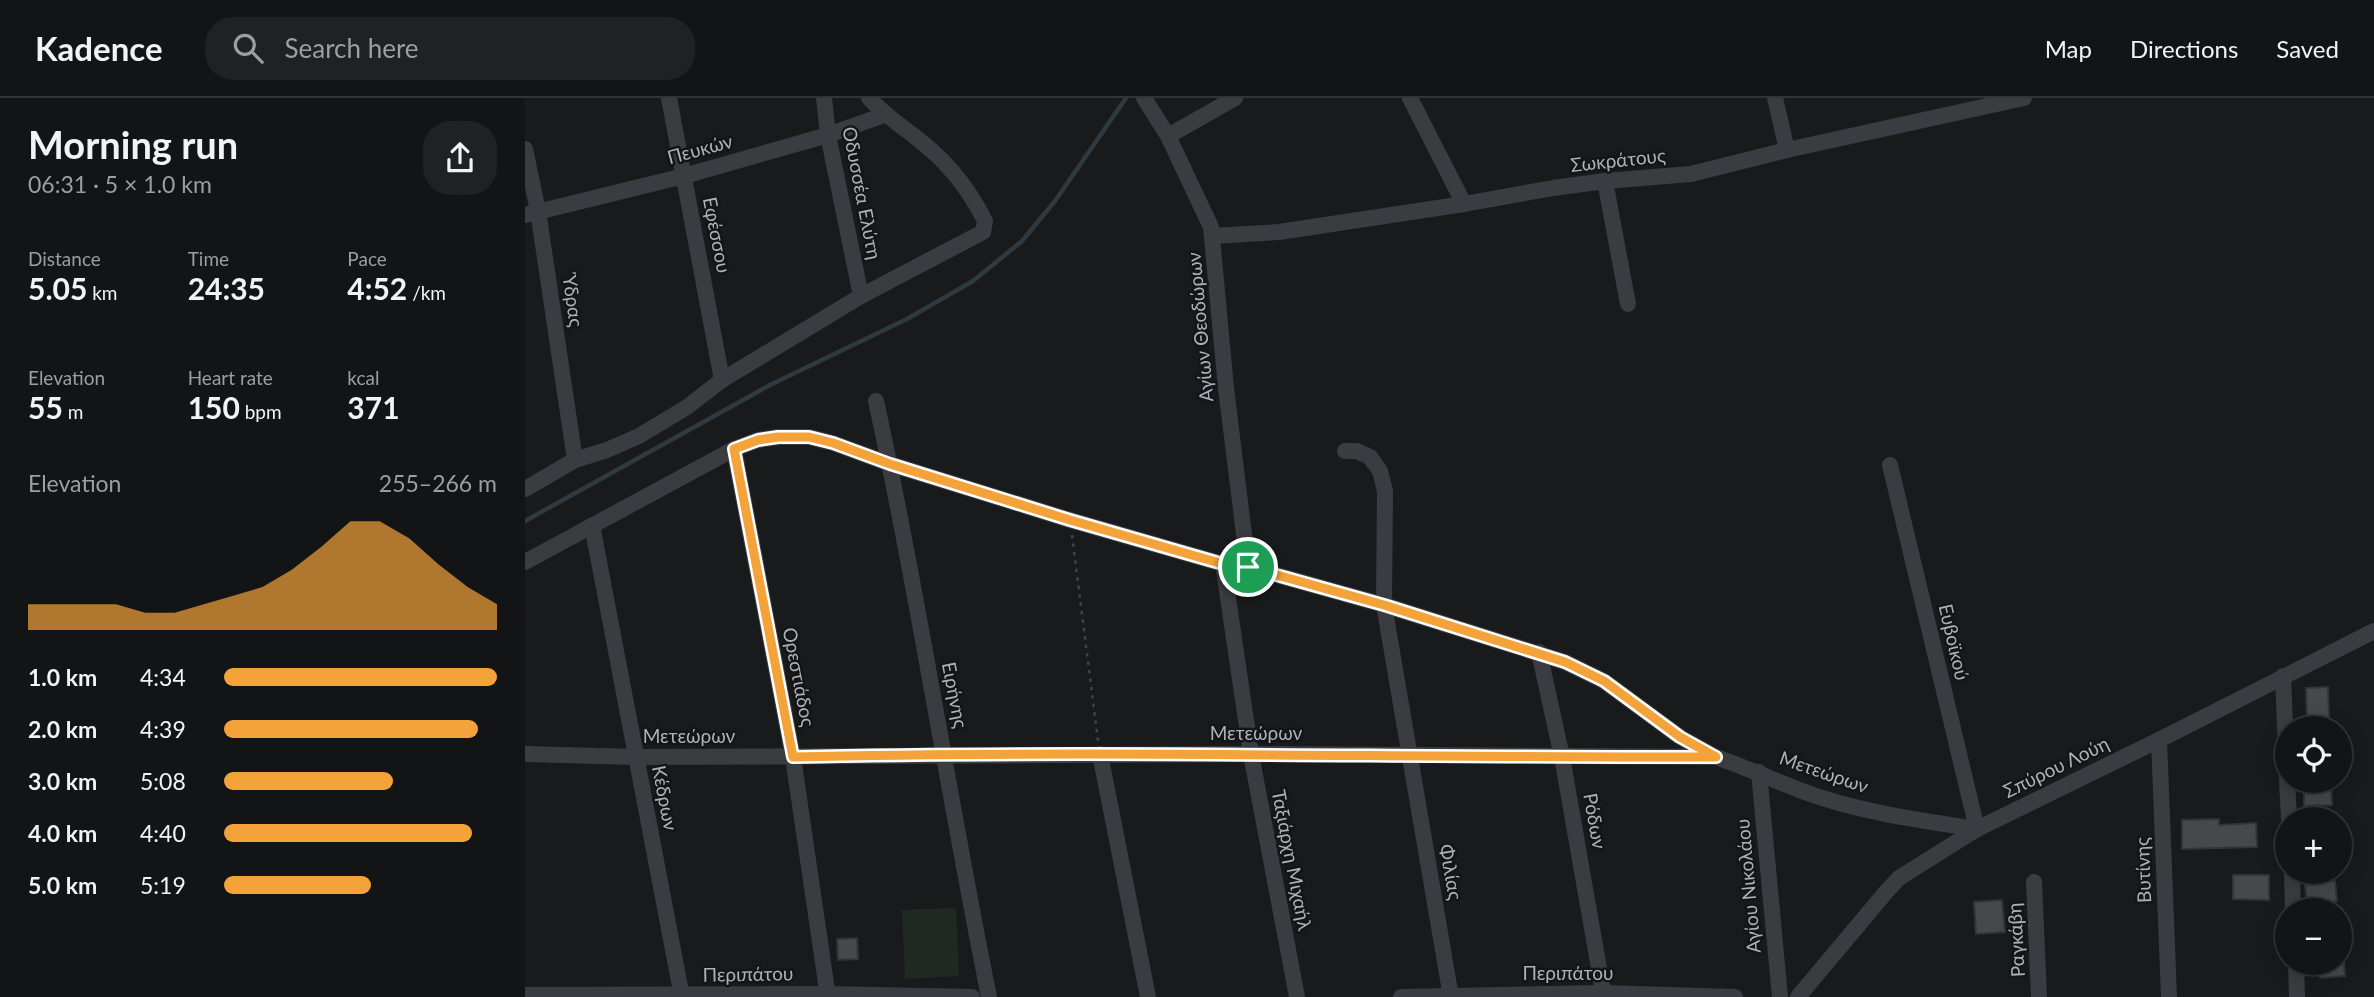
<!DOCTYPE html>
<meta charset="utf-8">
<style>
:root{--surface:#131415;--page:#202122;--text:#f1f3f6;--muted:#9d9ea0;--line:#323334;--accent:#f3a33a}
body{margin:0;font-family:Lato,sans-serif;background:var(--page);color:var(--text);height:100vh;display:flex;flex-direction:column;font-size:26px;white-space:nowrap}
*{box-sizing:border-box;margin:0}
p{font-size:23px;color:var(--muted)}
.icon{flex:none;width:38px;height:38px;fill:none;stroke:currentColor;stroke-width:2;stroke-linecap:round;stroke-linejoin:round}
.map{position:relative;flex:1;overflow:hidden}
.drawer{display:flex;flex-direction:column;background:var(--surface);width:525px}
.drawer>*{flex:none}
.controls{position:absolute;left:1750px;top:618px;display:grid;gap:14px}
.controls a{display:grid;place-items:center;width:77px;height:77px;border-radius:50%;background:var(--surface);box-shadow:0 4px 18px #0003,0 0 0 2px var(--line);font-size:35px}
.pin{position:absolute;display:grid;place-items:center;width:60px;height:60px;color:#fff;margin:-30px;border:4px solid #fff;border-radius:50%;box-shadow:0 2px 7px #0007}
.round{display:grid;place-items:center;flex:none;width:74px;height:74px;border-radius:28px;background:var(--page)}
.headline{display:flex;align-items:center;justify-content:space-between;height:119px;padding:0 28px}
h1{font-size:38px;font-weight:700;line-height:52px}
.figures{display:grid;grid-template-columns:repeat(3,1fr);gap:10px;height:119px;padding:7px 28px}
.figures div{display:grid;align-content:center}
.figures b{font-size:30px;font-weight:700}
.figures small{font-size:19px;font-weight:400}
.figures p{font-size:19px}
.chart{height:196px;padding:14px 28px}
.chart p{display:flex;justify-content:space-between}
.chart svg{width:100%;height:126px;margin-top:7px;fill:var(--accent);opacity:.7}
ul{padding:0 28px;list-style:none;font-size:23px}
li{display:grid;grid-template-columns:112px 84px 1fr;align-items:center;height:52px}
li i{height:18px;border-radius:9px;background:var(--accent)}
header{display:flex;align-items:center;gap:42px;box-sizing:border-box;height:98px;padding:0 35px;background:var(--surface);border-bottom:2px solid var(--line)}
header strong{font-size:33px}
nav{display:flex;gap:38px;margin-inline-start:auto;font-size:24px}
.search{width:490px;height:63px;background:var(--page);display:flex;align-items:center;gap:18px;box-sizing:border-box;padding:0 24px;border-radius:28px;color:var(--muted);font-size:26px}
main{display:flex;flex:1;min-height:0}
.map>svg:first-child{display:block}
.green{fill:#212a22}
.lines{fill:none;stroke-linecap:round;stroke-linejoin:round}
.stream{stroke:#2f3a40;stroke-width:4.5}
.building{fill:#46484c;stroke:#333438;stroke-width:2}
.path{stroke:#404348;stroke-width:2.5;stroke-dasharray:3.5 5;stroke-linecap:butt}
.minor{stroke:#3a3c41;stroke-width:16}
.route-casing{stroke:#fff;stroke-width:14}
.route{stroke:#f3a33a;stroke-width:9}
.labels{text-anchor:middle;stroke-width:5;stroke-linejoin:round;paint-order:stroke}
.street-label{font-size:19px;fill:#acb2bb;stroke:#141517}
</style>
<header>
<strong>Kadence</strong>
<div class="search"><svg class="icon" aria-label="search" viewBox="0 0 24 24"><circle cx="10" cy="10" r="6"/><path d="M15 15l6 6"/></svg>Search here</div>
<nav><a>Map</a><a>Directions</a><a>Saved</a></nav>
</header>
<main>
<section class="drawer">
<div class="headline"><div><h1>Morning run</h1><p>06:31 · 5 × 1.0 km</p></div><a class="round"><svg class="icon" aria-label="share" viewBox="0 0 24 24"><path d="M12 15V3M7 8l5-5 5 5M5 13v7h14v-7"/></svg></a></div>
<div class="figures">
<div><p>Distance</p><b>5.05<small> km</small></b></div>
<div><p>Time</p><b>24:35</b></div>
<div><p>Pace</p><b>4:52<small> /km</small></b></div>
</div>
<div class="figures">
<div><p>Elevation</p><b>55<small> m</small></b></div>
<div><p>Heart rate</p><b>150<small> bpm</small></b></div>
<div><p>kcal</p><b>371</b></div>
</div>
<div class="chart"><p><span>Elevation</span>255–266 m</p>
<svg viewBox="0 0 160 44" preserveAspectRatio="none"><path d="M0 44V35L10 35L20 35L30 35L40 38L50 38L60 35L70 32L80 29L90 23L100 15L110 6L120 6L130 12L140 21L150 29L160 35V44z"/></svg>
</div>
<ul>
<li><b>1.0 km</b>4:34<i style="width:100%"></i></li>
<li><b>2.0 km</b>4:39<i style="width:93%"></i></li>
<li><b>3.0 km</b>5:08<i style="width:62%"></i></li>
<li><b>4.0 km</b>4:40<i style="width:91%"></i></li>
<li><b>5.0 km</b>5:19<i style="width:54%"></i></li>
</ul>
</section>
<div class="map">
<svg width="1849" height="899" viewBox="0 0 1849 899">
<rect width="100%" height="100%" fill="#191a1c"/>
<polygon class="green" points="431,810 434,878 380,881 377,812"/>
<g class="lines">
<polyline class="stream" points="0,423 245,287 382,221 448,183 497,143 530,103 601,0"/>
</g>
<g class="building">
<polygon points="1803,589 1804,619 1782,620 1781,590"/>
<polygon points="1806,687 1807,707 1779,708 1779,688"/>
<polygon points="1694,721 1694,727 1731,725 1732,749 1657,751 1657,722"/>
<polygon points="1708,777 1744,777 1744,802 1708,801"/>
<polygon points="1810,783 1812,803 1782,806 1780,786"/>
<polygon points="1477,802 1480,834 1451,836 1449,804"/>
<polygon points="332,840 333,861 313,862 312,841"/>
<polygon points="1794,864 1819,864 1820,878 1795,880"/>
</g>
<g class="lines">
<polyline class="path" points="547,437 573,643"/>
<g class="minor">
<polyline points="144,0 197,282"/>
<polyline points="299,0 303,37 336,198"/>
<polyline points="619,0 643,38 686,129 701,290 723,469"/>
<polyline points="885,0 939,106"/>
<polyline points="1250,0 1262,52"/>
<polyline points="643,38 710,0"/>
<polyline points="0,51 13,113 50,362"/>
<polyline points="1080,83 1103,206"/>
<polyline points="0,117 159,78 303,37 359,17"/>
<polyline points="687,138 754,134 939,106 1028,90 1080,83 1166,76 1262,52 1499,0"/>
<path d="M351 303C394 501 424 701 464 899"/>
<polyline points="209,351 268,659 303,899"/>
<polyline points="820,353 832,353 845,359 855,373 860,393 859,507 926,899"/>
<polyline points="1365,367 1452,731"/>
<path d="M0 391 50 362 82 352 114 338 162 309 197 282 336 198 458 134 460 123C445 93 425 67 399 46 380 30 361 19 344 0"/>
<polyline points="67,427 157,899"/>
<polyline points="0,464 209,351 233,342 253,339 284,339 308,345 365,366 545,422 698,466 723,469 859,507 1040,564 1079,583 1155,639 1189,658"/>
<polyline points="698,466 726,656 772,899"/>
<polyline points="1014,554 1037,659 1079,899"/>
<polyline points="1758,578 1762,677"/>
<polyline points="1634,642 1644,899"/>
<path d="M0 656 111 659 726 656 1191 659C1220 669 1248 682 1277 693 1333 714 1393 722 1452 731"/>
<polyline points="575,656 623,899"/>
<polyline points="1234,674 1255,899"/>
<polyline points="1762,682 1764,721"/>
<polyline points="1767,774 1768,812"/>
<polyline points="1509,784 1514,899"/>
<polyline points="1771,864 1772,899"/>
<polyline points="0,897 302,896 447,899"/>
<polyline points="876,899 1078,895 1210,899"/>
<polyline points="1273,899 1361,794 1374,780 1452,731 1634,642 1849,533"/>
</g>
</g>
<g class="lines">
<g class="route-casing">
<path id="route" d="M253 339H284L308 345 365 366 545 422 698 466 723 469 859 507 1040 564 1079 583 1155 639 1191 659C883 660 576 652 268 659L209 351 233 342Z"/>
</g>
<use href="#route" class="route"/>
</g>
<g class="labels">
<g class="street-label">
<text transform="translate(175 51) rotate(-15)" y="7">Πευκών</text>
<text transform="translate(1093 62) rotate(-6)" y="7">Σωκράτους</text>
<text transform="translate(337 95) rotate(79)" y="7">Οδυσσέα Ελύτη</text>
<text transform="translate(192 137) rotate(79)" y="7">Εφέσσου</text>
<text transform="translate(48 203) rotate(82)" y="7">Ύδρας</text>
<text transform="translate(675 229) rotate(-95)" y="7">Αγίων Θεοδώρων</text>
<text transform="translate(1429 544) rotate(77)" y="7">Ευβοϊκού</text>
<text transform="translate(274 579) rotate(79)" y="7">Ορεστιάδος</text>
<text transform="translate(430 597) rotate(79)" y="7">Ειρήνης</text>
<text x="731" y="642">Μετεώρων</text>
<text x="164" y="645">Μετεώρων</text>
<text transform="translate(1531 669) rotate(-26)" y="7">Σπύρου Λούη</text>
<text transform="translate(1299 674) rotate(19)" y="7">Μετεώρων</text>
<text transform="translate(140 700) rotate(79)" y="7">Κέδρων</text>
<text transform="translate(1070 723) rotate(80)" y="7">Ρόδων</text>
<text transform="translate(767 762) rotate(79)" y="7">Ταξιάρχη Μιχαήλ</text>
<text transform="translate(1618 772) rotate(-92)" y="7">Βυτίνης</text>
<text transform="translate(926 774) rotate(80)" y="7">Φιλίας</text>
<text transform="translate(1223 788) rotate(-95)" y="7">Αγίου Νικολάου</text>
<text transform="translate(1491 842) rotate(-93)" y="7">Ραγκάβη</text>
<text x="1043" y="882">Περιπάτου</text>
<text transform="translate(223 876) rotate(-1)" y="7">Περιπάτου</text>
</g>
</g>
</svg>
<div class="controls">
<a><svg class="icon" aria-label="locate" viewBox="0 0 24 24"><circle cx="12" cy="12" r="6"/><path d="M12 2v4M12 18v4M2 12h4M18 12h4"/></svg></a>
<a>+</a>
<a>−</a>
</div>
<div class="pin" style="left:723px;top:469px;background:#1e9e55"><svg class="icon" aria-label="arrive" viewBox="0 0 24 24"><path d="M6 21V4h12l-3 4 3 4H6"/></svg></div>
</div>
</main>
